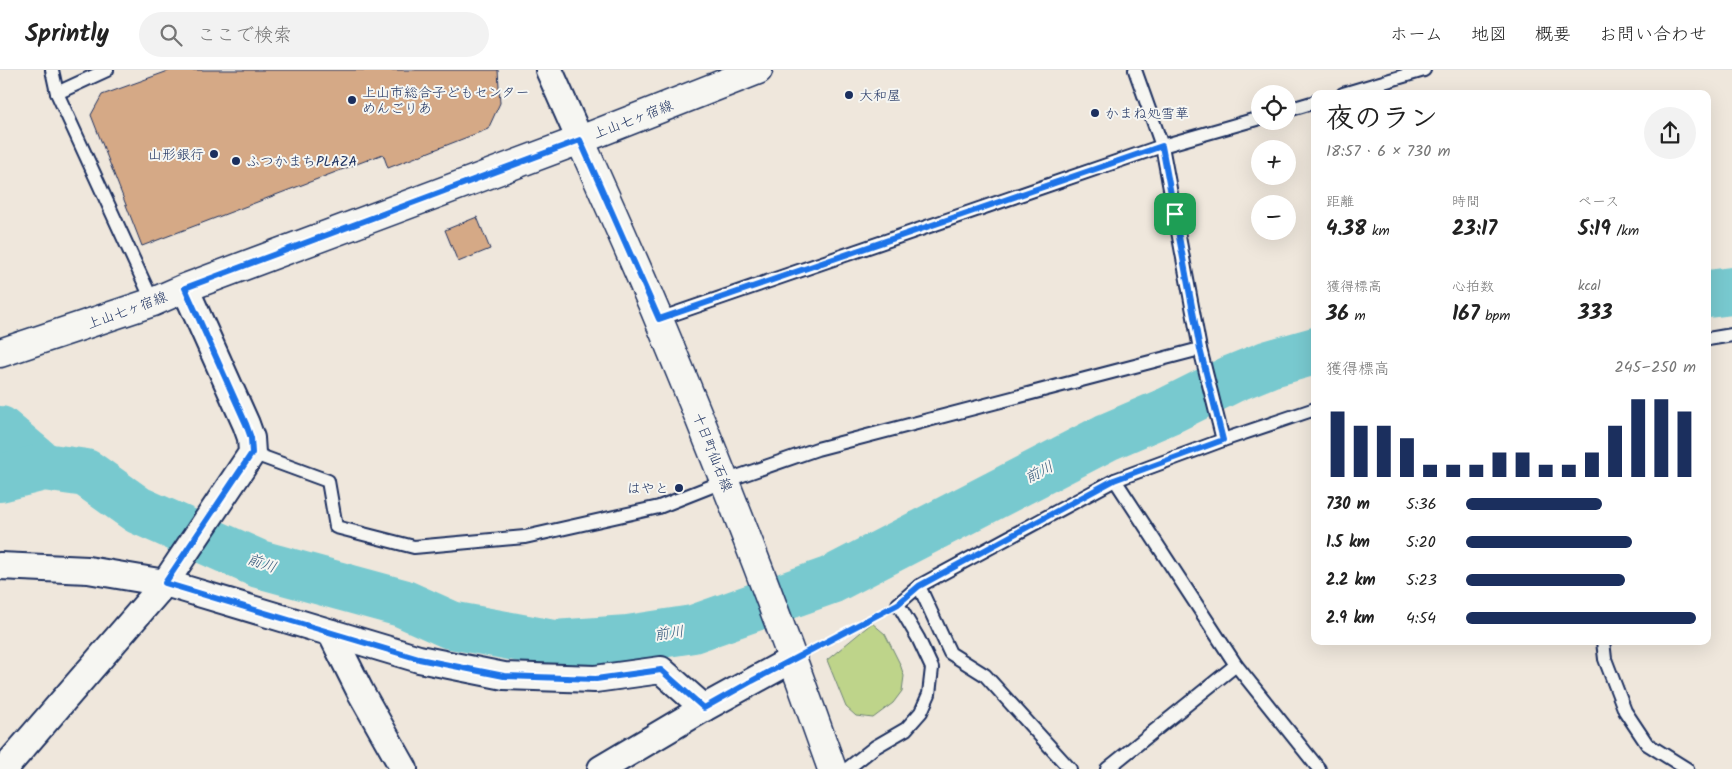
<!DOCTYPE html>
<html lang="ja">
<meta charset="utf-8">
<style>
:root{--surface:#fff;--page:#f2f2f2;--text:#222;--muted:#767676;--line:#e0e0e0;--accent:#1b2f5e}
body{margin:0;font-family:Kalam,"Klee One",sans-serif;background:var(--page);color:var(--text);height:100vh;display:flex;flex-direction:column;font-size:19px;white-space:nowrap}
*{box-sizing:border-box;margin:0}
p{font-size:16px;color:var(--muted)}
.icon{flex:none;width:28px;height:28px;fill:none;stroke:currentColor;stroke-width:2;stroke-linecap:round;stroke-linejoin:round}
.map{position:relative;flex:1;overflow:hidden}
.drawer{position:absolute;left:1311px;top:20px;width:400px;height:555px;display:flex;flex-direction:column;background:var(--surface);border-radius:10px;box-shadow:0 5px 20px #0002}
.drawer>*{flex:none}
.fabs{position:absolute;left:1251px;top:15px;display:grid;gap:10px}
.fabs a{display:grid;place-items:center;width:45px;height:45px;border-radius:50%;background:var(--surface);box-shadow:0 5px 20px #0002;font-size:25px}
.pin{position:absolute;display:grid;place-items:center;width:42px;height:42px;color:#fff;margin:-21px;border-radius:10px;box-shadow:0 2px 8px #0006}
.round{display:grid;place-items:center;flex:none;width:52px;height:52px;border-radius:26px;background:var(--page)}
.headline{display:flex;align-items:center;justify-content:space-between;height:85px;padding:0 15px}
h1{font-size:28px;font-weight:700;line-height:38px}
.stats{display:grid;grid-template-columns:repeat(3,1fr);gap:8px;height:85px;padding:5px 15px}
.stats div{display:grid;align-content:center}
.stats b{font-size:21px;font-weight:700}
.stats small{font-size:14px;font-weight:400}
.stats p{font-size:14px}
.chart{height:140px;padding:10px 15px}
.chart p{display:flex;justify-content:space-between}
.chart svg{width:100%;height:90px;margin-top:5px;stroke:var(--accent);stroke-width:6}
ul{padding:0 15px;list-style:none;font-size:16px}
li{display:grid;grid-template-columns:80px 60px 1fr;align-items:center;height:38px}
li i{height:12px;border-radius:6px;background:var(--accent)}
header{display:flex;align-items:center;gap:30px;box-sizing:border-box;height:70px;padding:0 25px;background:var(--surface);border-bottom:1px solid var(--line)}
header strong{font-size:24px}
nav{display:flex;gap:28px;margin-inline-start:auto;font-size:18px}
.search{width:350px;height:45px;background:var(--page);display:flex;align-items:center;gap:12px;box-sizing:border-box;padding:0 18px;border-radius:28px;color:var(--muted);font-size:19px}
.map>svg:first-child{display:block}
.green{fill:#bed48a;stroke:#6c8274}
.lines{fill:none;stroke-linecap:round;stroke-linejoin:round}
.river{stroke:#78c9cf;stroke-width:48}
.building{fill:#d5a986;stroke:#1b2f5e}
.service-casing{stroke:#1b2f5e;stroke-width:16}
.minor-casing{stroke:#1b2f5e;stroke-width:30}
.secondary-casing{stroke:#1b2f5e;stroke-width:31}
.primary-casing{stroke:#1b2f5e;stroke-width:31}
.path{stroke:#1b2f5e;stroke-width:3;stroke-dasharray:5 4;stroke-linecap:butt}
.service{stroke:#f6f6f2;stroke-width:12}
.minor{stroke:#f6f6f2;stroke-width:26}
.secondary{stroke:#f6f6f2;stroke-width:28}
.primary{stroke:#f6f6f2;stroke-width:28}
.route-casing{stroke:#fff;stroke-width:10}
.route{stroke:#1a73e8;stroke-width:6}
.poi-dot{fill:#1b2f5e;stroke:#f6f6f2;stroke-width:2}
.labels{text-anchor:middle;stroke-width:4;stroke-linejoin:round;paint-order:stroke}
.poi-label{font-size:14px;fill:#1b2f5e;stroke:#f6f6f2;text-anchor:start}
.street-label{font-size:14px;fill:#1b2f5e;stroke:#f6f6f2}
.water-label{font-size:15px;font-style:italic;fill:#32567a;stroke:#f6f6f2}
</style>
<header>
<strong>Sprintly</strong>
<div class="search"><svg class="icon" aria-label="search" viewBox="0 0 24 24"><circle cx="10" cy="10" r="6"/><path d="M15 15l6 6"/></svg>ここで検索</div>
<nav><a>ホーム</a><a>地図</a><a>概要</a><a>お問い合わせ</a></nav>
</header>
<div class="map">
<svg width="1732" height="699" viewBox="0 0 1732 699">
<rect width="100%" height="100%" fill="#efe7dc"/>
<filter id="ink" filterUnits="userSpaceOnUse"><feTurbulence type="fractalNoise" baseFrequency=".02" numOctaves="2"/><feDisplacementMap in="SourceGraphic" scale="10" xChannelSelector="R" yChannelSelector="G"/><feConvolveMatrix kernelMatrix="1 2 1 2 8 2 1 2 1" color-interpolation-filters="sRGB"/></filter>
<g filter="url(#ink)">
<polygon class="green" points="872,553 885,564 900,594 904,606 902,621 893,633 873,648 856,646 846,637 827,590"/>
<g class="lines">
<g class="river">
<polyline points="1708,224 1732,221"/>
<polyline points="0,360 44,397"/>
<polyline points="0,408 44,397 86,403 138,440 259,494 402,533 451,555 554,574 628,569 693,559 831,510 1107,367 1170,340 1232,309 1269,294 1315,281"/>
</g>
</g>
<g class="building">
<polygon points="171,0 498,0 500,33 488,59 388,98 383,84 142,176 91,45 102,25"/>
<polygon points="477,147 490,179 458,192 445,160"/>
</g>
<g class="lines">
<g class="service-casing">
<g id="service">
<polyline points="52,0 57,23 153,232"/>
<polyline points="1135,0 1162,76 1200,279 1223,370"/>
<polyline points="57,23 107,0"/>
<polyline points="1343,24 1424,0"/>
<polyline points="1288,40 1315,32"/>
<polyline points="659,249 1162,76 1260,48"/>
<polyline points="1708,269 1732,265"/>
<polyline points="252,383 328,411 336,457 414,477 525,467 659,437 725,411 817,379 1200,279"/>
<polyline points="1115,410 1236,595 1319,699"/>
<polyline points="919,516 950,583 985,605 1070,699"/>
<polyline points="1603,571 1605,589 1625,641 1647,674 1687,699"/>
<polyline points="847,699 875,677 906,659 921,642 929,624 932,598 918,568 898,534 919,516 1115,410 1223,370 1315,339"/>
<polyline points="1107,699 1236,595"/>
</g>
</g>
<g class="minor-casing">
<g id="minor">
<polyline points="549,0 580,70"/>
<polyline points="0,496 88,500 165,513 419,589 504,606 595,609 661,600 704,638 601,699"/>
<polyline points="331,563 360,621 404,699"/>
<polyline points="704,638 793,589"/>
<polyline points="4,699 165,513 252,383 251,368 246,354 185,218"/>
</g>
</g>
<g class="secondary-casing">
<path id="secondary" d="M580 70C607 130 634 190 659 250 721 398 779 548 832 699"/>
</g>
<g class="primary-casing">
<polyline id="primary" points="0,283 153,232 185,218 580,70 758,0"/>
</g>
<polyline class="path" points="816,577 882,543"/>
<use href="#service" class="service"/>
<use href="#minor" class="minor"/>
<use href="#secondary" class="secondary"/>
<use href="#primary" class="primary"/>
</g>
</g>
<g class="lines" filter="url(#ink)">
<g class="route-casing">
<polygon id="route" points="580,70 659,249 1162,76 1200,279 1223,370 1114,410 919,516 898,534 752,611 704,638 661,600 596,609 504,606 419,589 165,513 252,383 251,368 246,354 185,218"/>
</g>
<use href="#route" class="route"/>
</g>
<g class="poi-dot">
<circle cx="849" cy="25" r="5"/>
<circle cx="352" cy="30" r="5"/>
<circle cx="1095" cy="43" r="5"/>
<circle cx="214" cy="84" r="5"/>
<circle cx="236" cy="91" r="5"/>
<circle cx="679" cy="418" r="5"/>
</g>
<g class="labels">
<g class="poi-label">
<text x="362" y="27">上山市総合子どもセンター<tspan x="362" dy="16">めんごりあ</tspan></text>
<text x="859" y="30">大和屋</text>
<text x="1105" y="48">かまね処雪華</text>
<text x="204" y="89" text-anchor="end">山形銀行</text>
<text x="246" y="96">ふつかまちPLAZA</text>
<text x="669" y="423" text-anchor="end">はやと</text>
</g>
<g class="street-label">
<text transform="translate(633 49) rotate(-21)" y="5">上山七ヶ宿線</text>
<text transform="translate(127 240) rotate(-20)" y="5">上山七ヶ宿線</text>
<text transform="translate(713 382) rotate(68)" y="5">十日町仙石線</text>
</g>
<g class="water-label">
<text transform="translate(1039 402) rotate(-27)" y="5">前川</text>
<text transform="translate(262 493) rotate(19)" y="5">前川</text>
<text transform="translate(669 563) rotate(-8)" y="5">前川</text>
</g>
</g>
</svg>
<div class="fabs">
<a><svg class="icon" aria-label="locate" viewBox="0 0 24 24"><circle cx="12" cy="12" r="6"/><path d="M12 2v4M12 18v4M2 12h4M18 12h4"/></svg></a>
<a>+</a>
<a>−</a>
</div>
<div class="pin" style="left:1175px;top:144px;background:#1e9e55"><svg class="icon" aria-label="arrive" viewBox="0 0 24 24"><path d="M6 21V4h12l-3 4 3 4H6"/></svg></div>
<section class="drawer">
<div class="headline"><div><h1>夜のラン</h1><p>18:57 · 6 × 730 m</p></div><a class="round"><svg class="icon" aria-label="share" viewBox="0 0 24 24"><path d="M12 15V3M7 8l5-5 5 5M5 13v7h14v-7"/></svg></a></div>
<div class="stats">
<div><p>距離</p><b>4.38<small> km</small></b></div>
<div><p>時間</p><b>23:17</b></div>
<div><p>ペース</p><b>5:19<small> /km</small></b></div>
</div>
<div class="stats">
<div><p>獲得標高</p><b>36<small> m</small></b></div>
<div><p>心拍数</p><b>167<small> bpm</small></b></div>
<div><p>kcal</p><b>333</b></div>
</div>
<div class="chart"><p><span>獲得標高</span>245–250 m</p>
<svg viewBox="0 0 160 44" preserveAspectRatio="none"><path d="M5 44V12M15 44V19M25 44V19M35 44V25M45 44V38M55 44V38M65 44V38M75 44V32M85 44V32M95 44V38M105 44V38M115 44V32M125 44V19M135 44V6M145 44V6M155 44V12"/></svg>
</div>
<ul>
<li><b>730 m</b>5:36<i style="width:59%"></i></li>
<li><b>1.5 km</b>5:20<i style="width:72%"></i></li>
<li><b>2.2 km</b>5:23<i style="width:69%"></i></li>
<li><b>2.9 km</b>4:54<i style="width:100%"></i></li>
</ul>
</section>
</div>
